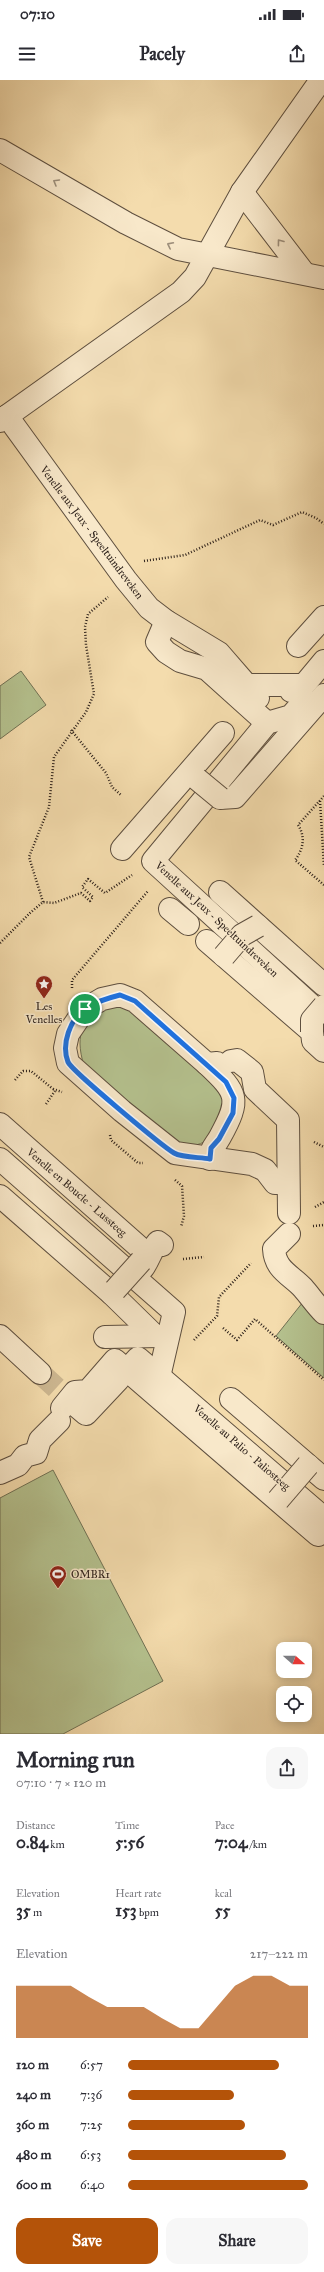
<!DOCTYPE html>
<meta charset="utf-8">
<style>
:root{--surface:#fff;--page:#f7f7f7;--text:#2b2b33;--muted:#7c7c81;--accent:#b45309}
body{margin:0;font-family:"IM FELL Great Primer",serif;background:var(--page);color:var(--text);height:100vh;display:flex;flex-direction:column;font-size:15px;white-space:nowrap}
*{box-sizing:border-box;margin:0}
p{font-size:13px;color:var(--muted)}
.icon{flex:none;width:22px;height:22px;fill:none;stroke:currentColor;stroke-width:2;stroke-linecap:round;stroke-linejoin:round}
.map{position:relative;height:1654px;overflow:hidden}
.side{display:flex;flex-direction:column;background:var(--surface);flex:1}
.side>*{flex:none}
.needle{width:26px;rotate:111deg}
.controls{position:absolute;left:276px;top:1562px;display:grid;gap:8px}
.controls a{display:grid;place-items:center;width:36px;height:36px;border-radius:8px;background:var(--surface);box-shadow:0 2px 10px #0003;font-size:20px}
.pin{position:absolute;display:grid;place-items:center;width:34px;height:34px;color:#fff;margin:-17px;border:2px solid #fff;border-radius:50%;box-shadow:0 1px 4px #0007}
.round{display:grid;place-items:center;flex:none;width:42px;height:42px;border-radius:12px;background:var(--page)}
.headline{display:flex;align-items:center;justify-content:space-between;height:68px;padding:0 16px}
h1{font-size:22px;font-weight:700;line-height:30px}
.figures{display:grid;grid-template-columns:repeat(3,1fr);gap:6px;height:68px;padding:4px 16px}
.figures div{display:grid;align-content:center}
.figures b{font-size:17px;font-weight:700}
.figures small{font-size:11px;font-weight:400}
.figures p{font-size:11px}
.chart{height:112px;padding:8px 16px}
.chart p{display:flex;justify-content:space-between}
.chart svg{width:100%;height:72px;margin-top:4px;fill:var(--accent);opacity:.7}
.button{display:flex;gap:8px;margin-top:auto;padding:8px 16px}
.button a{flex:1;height:46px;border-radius:12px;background:var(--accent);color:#fff;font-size:16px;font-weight:700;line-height:46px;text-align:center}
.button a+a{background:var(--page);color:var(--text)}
ul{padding:0 16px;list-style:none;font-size:13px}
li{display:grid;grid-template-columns:64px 48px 1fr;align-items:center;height:30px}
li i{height:10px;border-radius:5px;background:var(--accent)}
.status{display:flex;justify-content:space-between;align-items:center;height:28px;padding:0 20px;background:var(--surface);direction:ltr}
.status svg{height:11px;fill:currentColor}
header{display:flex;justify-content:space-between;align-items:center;height:52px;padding:0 16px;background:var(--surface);font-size:18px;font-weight:700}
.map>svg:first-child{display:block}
.green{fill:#b5c28f;stroke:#707154}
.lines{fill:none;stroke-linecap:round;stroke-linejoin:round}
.pedestrian-tunnel{stroke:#ccb690;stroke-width:22;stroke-dasharray:22 11;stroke-linecap:butt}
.pedestrian-casing{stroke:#5e4f3f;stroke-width:24}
.minor-casing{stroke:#5e4f3f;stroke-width:24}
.path{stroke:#2c201a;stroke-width:2.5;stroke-dasharray:1 2;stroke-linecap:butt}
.pedestrian{stroke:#f8e8ca;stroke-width:22}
.minor{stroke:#f8e8ca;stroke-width:22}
.pedestrian-bridge-casing{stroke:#5e4f3f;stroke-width:24;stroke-linecap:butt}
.pedestrian-bridge{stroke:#f8e8ca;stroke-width:22}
.oneway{stroke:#9c8e7b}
.route-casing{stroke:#fff;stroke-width:8}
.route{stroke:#1a73e8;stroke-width:5}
.labels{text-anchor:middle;stroke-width:3;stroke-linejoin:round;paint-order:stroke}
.street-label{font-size:11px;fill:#2c201a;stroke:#f8e8ca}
.poi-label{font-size:11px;fill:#2c201a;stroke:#f8e8ca}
</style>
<div class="status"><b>07:10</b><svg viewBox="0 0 49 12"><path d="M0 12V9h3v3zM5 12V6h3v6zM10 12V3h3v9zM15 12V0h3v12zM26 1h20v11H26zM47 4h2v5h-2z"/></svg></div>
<header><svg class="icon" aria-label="menu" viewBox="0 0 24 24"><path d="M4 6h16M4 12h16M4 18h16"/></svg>Pacely<svg class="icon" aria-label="share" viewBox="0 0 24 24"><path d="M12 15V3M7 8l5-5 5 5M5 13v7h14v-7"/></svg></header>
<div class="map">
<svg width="324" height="1654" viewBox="0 0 324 1654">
<rect width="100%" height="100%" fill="#f4dcad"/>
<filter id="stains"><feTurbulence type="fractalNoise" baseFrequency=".005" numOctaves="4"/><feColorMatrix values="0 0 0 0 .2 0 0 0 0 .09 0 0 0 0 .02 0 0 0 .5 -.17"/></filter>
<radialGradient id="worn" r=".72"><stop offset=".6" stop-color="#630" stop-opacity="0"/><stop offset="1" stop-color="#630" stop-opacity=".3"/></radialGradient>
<g class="green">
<polygon points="21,591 46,625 0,659 0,606"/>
<path d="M115 925 127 927 222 1011 227 1020C214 1051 213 1072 173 1064L84 986C74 952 82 938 115 925Z"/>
<polygon points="303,1222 324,1240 324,1298 276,1256"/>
<polygon points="53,1390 163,1601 63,1654 0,1654 0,1418"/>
</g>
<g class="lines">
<polyline class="pedestrian-tunnel" points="40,1293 73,1323"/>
<g class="pedestrian-casing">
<g id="pedestrian">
<polyline points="166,541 157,562 166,572 180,581 207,589 267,643"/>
<polyline points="298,566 324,537"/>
<polyline points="246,605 290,605 291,611"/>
<polyline points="290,605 304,605 324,581"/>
<polyline points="305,620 291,636 267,643 153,781 324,937"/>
<polyline points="220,718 235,717 324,615"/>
<polyline points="122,769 223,653"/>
<polyline points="220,812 324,905"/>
<polyline points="170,829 188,844"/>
<polyline points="207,861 312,952 313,961 324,971"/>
<polyline points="231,981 237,980 252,992 255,1009 288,1040 289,1133"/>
<polyline points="217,983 207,984 135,921 120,915 102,919 85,929 68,954 65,968 68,983 122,1031 175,1073 252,1084 265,1090 275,1103 288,1103"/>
<path d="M207 984C238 1013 241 1019 220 1057 215 1066 211 1068 210 1079"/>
<polyline points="0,1044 147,1174 141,1181"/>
<polyline points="0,1079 174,1232 159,1297"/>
<polyline points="0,1116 112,1214 115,1210"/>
<path d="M289 1154 274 1169C275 1190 291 1195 303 1208 310 1216 316 1225 324 1233"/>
<path d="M143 1188C149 1180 151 1170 158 1162L162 1165"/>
<polyline points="112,1214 152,1253"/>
<polyline points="0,1256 40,1293"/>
<polyline points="105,1257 160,1256"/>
<polyline points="125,1292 138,1278 324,1438"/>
<polyline points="231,1319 324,1399"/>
<polyline points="73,1323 86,1334 118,1300"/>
<polyline points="62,1328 75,1312 88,1311 115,1280 318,1455"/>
<polyline points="0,1393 18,1385 25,1376 36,1373 40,1360 59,1341"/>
</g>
</g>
<g class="minor-casing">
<g id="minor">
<polyline points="0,70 126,143 178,169 324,198"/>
<polyline points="242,112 304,193"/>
<polyline points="7,336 126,500 149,528 166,541 219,573 258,618"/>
<polyline points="0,341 181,212 195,197 242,112 321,0"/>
</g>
</g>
<g class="path">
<polyline points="144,481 185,475 260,440 273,445 302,432 316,438 324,444"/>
<polyline points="71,650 106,693 112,707 121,715"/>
<path d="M324 716 298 745C306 757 303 770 295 780L324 805"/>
<polyline points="320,721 324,786"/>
<polyline points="43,822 29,777 49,727 54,677 86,632 94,614 86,565 85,547 88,534 108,517"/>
<polyline points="0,863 30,833 43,822 54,823 81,813 90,821 93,817 82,807 88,799 105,813 132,795"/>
<polyline points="72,908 72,900 148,811"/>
<polyline points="15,1000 23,991 31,991 53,1009"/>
<polyline points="53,1009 62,1012"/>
<polyline points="46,1024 55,1011"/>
<polyline points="110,1055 111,1060 138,1083 143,1083"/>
<polyline points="314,1062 324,1067"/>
<polyline points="175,1100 182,1106 184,1136 181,1147"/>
<polyline points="315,1127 324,1122"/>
<polyline points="313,1146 324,1145"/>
<polyline points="183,1179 204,1177"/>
<polyline points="223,1248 237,1260 255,1239 324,1300"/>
<polyline points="194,1260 217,1236 219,1217 251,1183"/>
</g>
<use href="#pedestrian" class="pedestrian"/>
<use href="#minor" class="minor"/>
<g class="pedestrian-bridge-casing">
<g id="pedestrian-bridge">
<polyline points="197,699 220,718"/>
<polyline points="224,876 242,855 258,846"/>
<polyline points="312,952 312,940 324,926"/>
<polyline points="115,1210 141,1181"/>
<polyline points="278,1420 308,1385"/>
</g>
</g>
<use href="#pedestrian-bridge" class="pedestrian-bridge"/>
</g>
<defs><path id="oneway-chevron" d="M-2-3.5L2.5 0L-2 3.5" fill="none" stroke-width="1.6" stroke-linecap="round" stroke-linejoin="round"/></defs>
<g class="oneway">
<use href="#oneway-chevron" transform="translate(56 102) rotate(-150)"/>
<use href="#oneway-chevron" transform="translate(280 162) rotate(-127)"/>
<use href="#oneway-chevron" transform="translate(170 165) rotate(-153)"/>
</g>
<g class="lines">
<g class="route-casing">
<path id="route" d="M120 915 135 921 226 1002 234 1018 233 1033 219 1059 211 1068 210 1079C200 1077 183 1078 174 1073 162 1066 71 990 68 982 61 964 70 939 86 928 97 921 108 918 120 915Z"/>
</g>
<use href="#route" class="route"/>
</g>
<defs>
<g id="sight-pin" transform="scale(0.9)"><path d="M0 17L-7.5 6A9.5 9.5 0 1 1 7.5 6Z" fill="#8f2418" stroke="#f8e8ca"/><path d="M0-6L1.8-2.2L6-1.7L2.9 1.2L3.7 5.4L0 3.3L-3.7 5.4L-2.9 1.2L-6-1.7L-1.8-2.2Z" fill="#fff"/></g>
<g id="stadium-pin" transform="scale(0.9)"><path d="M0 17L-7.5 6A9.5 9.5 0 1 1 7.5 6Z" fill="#8f2418" stroke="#f8e8ca"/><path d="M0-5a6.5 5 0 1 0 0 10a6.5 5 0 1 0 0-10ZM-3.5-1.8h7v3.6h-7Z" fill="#fff"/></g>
</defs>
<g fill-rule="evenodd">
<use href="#sight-pin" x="44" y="904"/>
<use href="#stadium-pin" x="58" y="1494"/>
</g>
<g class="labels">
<g class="street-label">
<text transform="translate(92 452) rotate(53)" y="4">Venelle aux Jeux - Speeltuindreveken</text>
<text transform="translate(217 839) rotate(43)" y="4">Venelle aux Jeux - Speeltuindreveken</text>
<text transform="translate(77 1112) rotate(41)" y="4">Venelle en Boucle - Lussteeg</text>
<text transform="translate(242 1367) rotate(41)" y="4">Venelle au Palio - Paliosteeg</text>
</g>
<g class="poi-label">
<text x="44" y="930">Les<tspan x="44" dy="13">Venelles</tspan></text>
<text x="71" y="1498" text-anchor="start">OMBR1</text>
</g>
</g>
<rect width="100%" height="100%" filter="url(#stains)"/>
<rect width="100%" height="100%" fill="url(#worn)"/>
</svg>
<div class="controls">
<a><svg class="needle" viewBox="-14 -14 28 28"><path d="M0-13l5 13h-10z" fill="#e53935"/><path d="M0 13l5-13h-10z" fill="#7c7c81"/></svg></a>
<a><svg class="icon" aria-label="locate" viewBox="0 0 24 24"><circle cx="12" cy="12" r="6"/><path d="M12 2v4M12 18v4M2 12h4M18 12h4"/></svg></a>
</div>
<div class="pin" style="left:85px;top:929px;background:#1e9e55"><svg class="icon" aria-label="arrive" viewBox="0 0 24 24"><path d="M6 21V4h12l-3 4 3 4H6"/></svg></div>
</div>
<section class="side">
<div class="headline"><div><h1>Morning run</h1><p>07:10 · 7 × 120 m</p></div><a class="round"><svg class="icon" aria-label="share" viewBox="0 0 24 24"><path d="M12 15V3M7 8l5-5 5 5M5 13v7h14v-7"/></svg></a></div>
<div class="figures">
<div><p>Distance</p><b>0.84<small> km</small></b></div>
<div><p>Time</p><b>5:56</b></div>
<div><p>Pace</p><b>7:04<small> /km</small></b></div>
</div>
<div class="figures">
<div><p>Elevation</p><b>35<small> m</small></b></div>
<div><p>Heart rate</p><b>153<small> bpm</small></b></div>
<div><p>kcal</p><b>55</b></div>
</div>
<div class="chart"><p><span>Elevation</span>217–222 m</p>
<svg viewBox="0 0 160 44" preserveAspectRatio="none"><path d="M0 44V12L10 12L20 12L30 12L40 19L50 25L60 25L70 25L80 32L90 38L100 38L110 25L120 12L130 6L140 6L150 12L160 12V44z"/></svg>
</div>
<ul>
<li><b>120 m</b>6:57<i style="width:84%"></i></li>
<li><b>240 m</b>7:36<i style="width:59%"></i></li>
<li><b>360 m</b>7:25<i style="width:65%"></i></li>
<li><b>480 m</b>6:53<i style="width:88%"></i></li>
<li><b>600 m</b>6:40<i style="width:100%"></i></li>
</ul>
<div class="button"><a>Save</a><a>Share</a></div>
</section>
